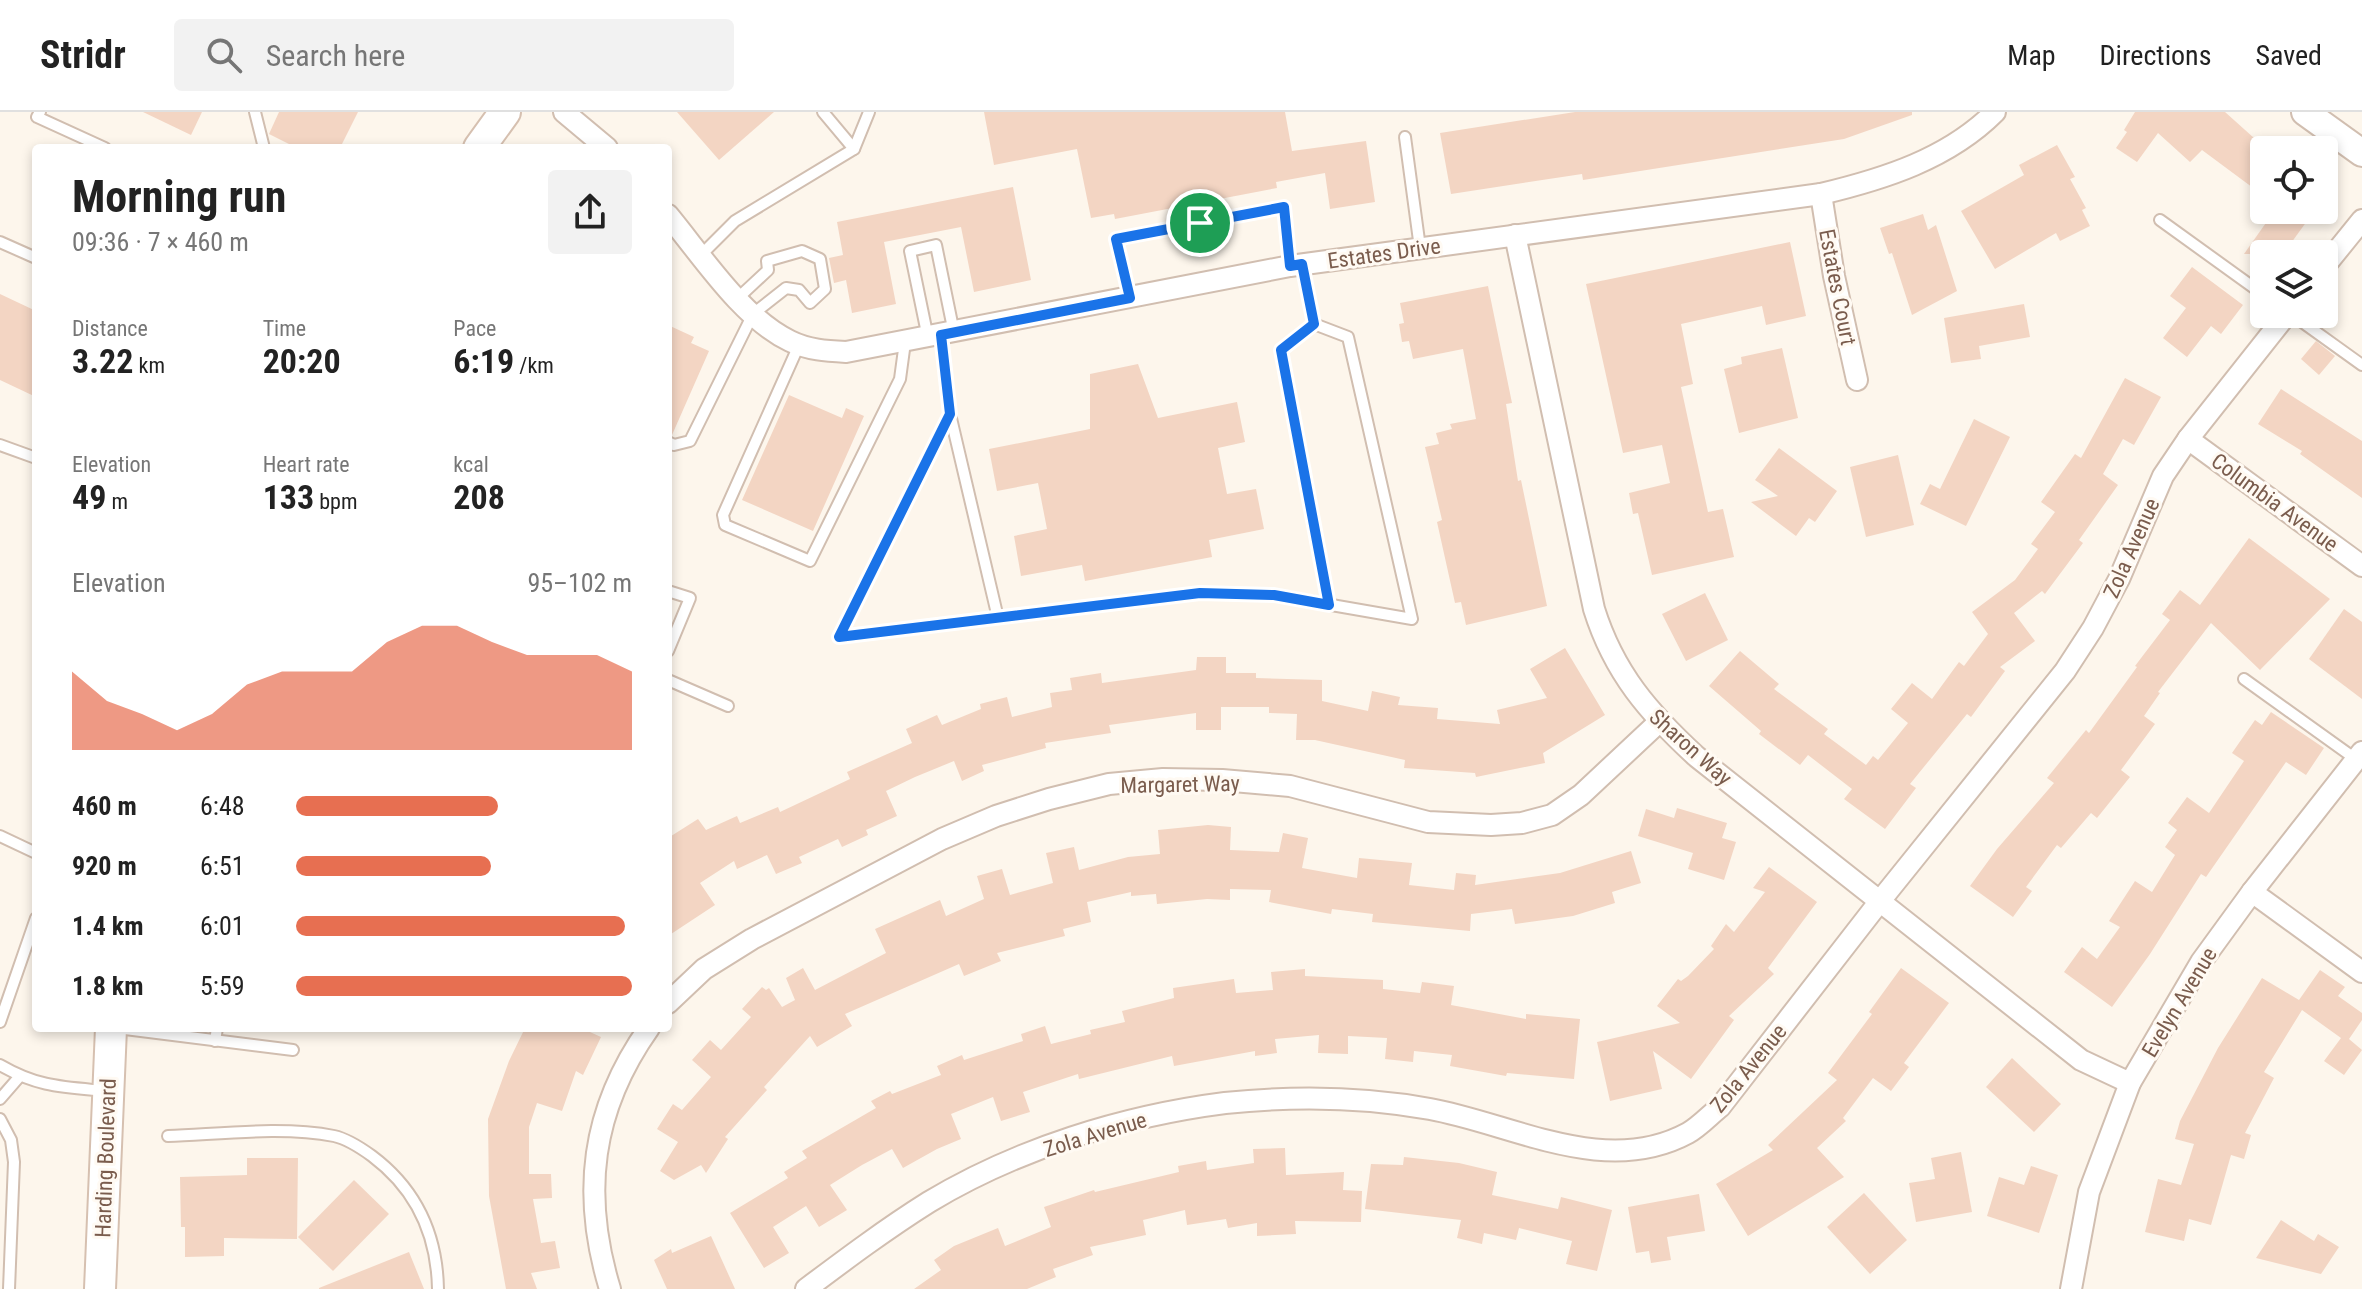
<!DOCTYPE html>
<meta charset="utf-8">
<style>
:root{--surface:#fff;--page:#f2f2f2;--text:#222;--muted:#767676;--line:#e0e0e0;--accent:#e76f51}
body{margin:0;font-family:"Roboto Condensed",sans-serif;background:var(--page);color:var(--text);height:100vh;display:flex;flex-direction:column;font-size:30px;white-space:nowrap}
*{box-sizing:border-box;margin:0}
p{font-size:26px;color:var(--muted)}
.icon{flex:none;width:44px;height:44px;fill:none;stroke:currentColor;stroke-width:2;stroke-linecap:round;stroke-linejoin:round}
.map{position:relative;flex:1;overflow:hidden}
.drawer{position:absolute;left:32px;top:32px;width:640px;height:888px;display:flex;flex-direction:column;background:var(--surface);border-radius:8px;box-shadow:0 4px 12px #0003}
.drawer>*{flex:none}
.tools{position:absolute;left:2250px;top:24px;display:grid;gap:16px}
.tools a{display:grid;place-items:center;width:88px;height:88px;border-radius:8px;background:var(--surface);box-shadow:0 4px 12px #0003;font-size:40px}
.pin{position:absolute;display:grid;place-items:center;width:68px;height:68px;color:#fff;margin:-34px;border:4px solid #fff;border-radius:50%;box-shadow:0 2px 8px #0007}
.round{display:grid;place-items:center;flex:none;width:84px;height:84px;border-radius:8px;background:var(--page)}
.headline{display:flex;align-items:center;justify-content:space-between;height:136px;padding:0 40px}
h1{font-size:44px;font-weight:700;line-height:60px}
.metrics{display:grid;grid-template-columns:repeat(3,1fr);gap:12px;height:136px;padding:8px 40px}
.metrics div{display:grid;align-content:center}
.metrics b{font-size:34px;font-weight:700}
.metrics small{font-size:22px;font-weight:400}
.metrics p{font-size:22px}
.chart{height:224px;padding:16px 40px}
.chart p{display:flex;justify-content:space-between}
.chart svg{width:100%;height:144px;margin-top:8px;fill:var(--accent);opacity:.7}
ul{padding:0 40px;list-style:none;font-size:26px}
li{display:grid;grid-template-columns:128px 96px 1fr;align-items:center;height:60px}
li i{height:20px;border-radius:10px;background:var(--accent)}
header{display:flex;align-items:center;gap:48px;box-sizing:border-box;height:112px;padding:0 40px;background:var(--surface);border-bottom:2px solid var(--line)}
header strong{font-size:38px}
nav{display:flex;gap:44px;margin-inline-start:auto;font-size:28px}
.search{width:560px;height:72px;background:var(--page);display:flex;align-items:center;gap:20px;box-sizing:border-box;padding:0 28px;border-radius:8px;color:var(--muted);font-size:30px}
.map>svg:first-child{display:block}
.building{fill:#f3d5c3}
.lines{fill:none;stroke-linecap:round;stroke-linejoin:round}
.service-casing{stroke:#d1beb0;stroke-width:14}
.minor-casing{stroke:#d1beb0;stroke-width:24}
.tertiary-casing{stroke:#d1beb0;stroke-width:30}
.secondary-casing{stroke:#d6c0b0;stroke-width:34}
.service{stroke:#fff;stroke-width:10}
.minor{stroke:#fff;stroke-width:20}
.tertiary{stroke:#fff;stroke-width:26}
.secondary{stroke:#fff;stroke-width:30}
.route-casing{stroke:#fff;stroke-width:16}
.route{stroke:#1a73e8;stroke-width:10}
.labels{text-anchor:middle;stroke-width:6;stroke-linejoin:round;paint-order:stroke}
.street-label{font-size:22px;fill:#7a5c4d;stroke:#fffaf3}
</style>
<header>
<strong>Stridr</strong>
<div class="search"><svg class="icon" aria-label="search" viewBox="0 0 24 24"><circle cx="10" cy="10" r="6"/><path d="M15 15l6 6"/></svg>Search here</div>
<nav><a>Map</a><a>Directions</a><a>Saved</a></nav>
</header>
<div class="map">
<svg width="2362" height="1177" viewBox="0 0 2362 1177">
<rect width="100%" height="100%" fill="#fdf6ec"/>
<g class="building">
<polygon points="143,0 202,0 191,23"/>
<polygon points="279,0 358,0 340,36 297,36 269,22"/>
<polygon points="677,0 774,0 719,48"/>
<polygon points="984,0 1285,0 1292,39 1366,29 1375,90 1330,97 1325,61 1276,70 1277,76 1115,107 1114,102 1091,106 1077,37 994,53"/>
<polygon points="1575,0 1912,0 1912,3 1844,27 1583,68 1582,62 1451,82 1440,21"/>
<polygon points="2135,0 2225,0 2264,35 2264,84 2202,38 2190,50 2158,21 2137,50 2116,36 2127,20 2124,18"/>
<polygon points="2057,33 2075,65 2070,67 2086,96 2082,98 2090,114 2060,129 2056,121 1995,157 1961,99 2024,63 2019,53"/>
<polygon points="1013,75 1031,168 974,180 961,115 884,130 896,192 852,201 846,168 834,171 829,146 843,143 837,110"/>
<polygon points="2275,98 2315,98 2283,142 2244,142"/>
<polygon points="1923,102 1928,118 1936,113 1957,179 1912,203 1892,141 1889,142 1880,116"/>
<polygon points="1790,130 1806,204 1766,213 1762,194 1681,212 1693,272 1681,275 1708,400 1723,397 1734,445 1652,463 1638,401 1633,402 1629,381 1670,371 1662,333 1623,341 1586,172"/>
<polygon points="2192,155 2243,193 2221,222 2211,214 2187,245 2163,226 2186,196 2170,184"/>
<polygon points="1488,174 1512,291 1506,292 1518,369 1521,368 1547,494 1466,513 1461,490 1455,491 1437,410 1442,408 1425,335 1439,332 1436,321 1452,317 1450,312 1476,307 1463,237 1413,247 1409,229 1402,230 1399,212 1404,211 1400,191"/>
<polygon points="0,182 36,199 36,285 0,268"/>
<polygon points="2024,192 2030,225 1979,234 1981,247 1951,251 1944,206"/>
<polygon points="668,213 694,225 691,231 709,239 672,323 668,322"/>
<polygon points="2316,229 2335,244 2319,263 2301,247"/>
<polygon points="1782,236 1798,306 1739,321 1724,257 1742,252 1741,245"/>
<polygon points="1138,252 1158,306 1237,290 1245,330 1218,336 1227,382 1256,377 1264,417 1209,428 1212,445 1085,469 1082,453 1021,464 1014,424 1047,417 1038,371 997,379 989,337 1090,317 1090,262"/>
<polygon points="2125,266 2161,285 2134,333 2123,327 2103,362 2118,373 2079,428 2083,431 2045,482 2042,479 2014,501 2035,529 2000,555 2005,559 1971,605 1967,602 1910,672 1916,676 1885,717 1844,687 1852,677 1808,643 1800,653 1759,622 1761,619 1709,574 1740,539 1779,572 1774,577 1828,617 1824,622 1866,653 1873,644 1878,648 1908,611 1891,597 1912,571 1932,587 1959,550 1964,554 1988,522 1972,500 2015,468 2038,437 2031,432 2055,400 2041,390 2075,342 2081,346"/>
<polygon points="2281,277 2362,329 2362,386 2300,342 2302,339 2258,312"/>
<polygon points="789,283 842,306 846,296 864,304 813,419 742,388"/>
<polygon points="1974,307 2010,325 1966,414 1920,392 1930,372 1940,377"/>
<polygon points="1779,336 1837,379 1815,410 1809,406 1796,424 1751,390 1778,384 1755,368"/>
<polygon points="1898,343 1914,413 1866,425 1850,355"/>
<polygon points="2249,426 2330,487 2260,558 2211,511 2158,580 2160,581 2144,604 2155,612 2121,658 2130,665 2097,706 2091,701 2061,736 2057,733 2026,775 2032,779 2013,805 1970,774 1997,737 2054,671 2047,666 2086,618 2089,621 2137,555 2135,554 2170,508 2162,502 2180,478 2200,493"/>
<polygon points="1705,481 1728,528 1686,549 1662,502"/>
<polygon points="2344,497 2362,510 2362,587 2309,547"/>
<polygon points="1565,536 1605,603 1543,641 1545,651 1476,665 1475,661 1404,656 1405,648 1315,628 1296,628 1297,602 1269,601 1269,595 1221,595 1221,618 1196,618 1196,601 1109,613 1111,621 1045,631 1046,636 982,653 984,659 962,669 954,649 915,665 886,679 897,704 866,718 868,723 842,735 838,727 799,745 802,751 776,762 767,743 737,757 734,749 700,771 715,793 668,824 668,726 698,707 706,718 737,704 740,711 778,695 780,700 850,667 847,660 912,631 906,617 937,603 942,613 981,597 980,592 1007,585 1012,605 1052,595 1050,581 1072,578 1070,566 1101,561 1102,571 1196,558 1197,545 1226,545 1226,561 1256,561 1256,566 1322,568 1322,589 1368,599 1372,579 1400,585 1398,593 1438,596 1437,607 1500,612 1497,598 1547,586 1530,557"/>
<polygon points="2271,600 2324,636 2306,663 2286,650 2206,765 2201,762 2150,842 2112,895 2064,860 2082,835 2097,847 2120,815 2109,809 2135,769 2152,780 2175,743 2165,735 2177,718 2168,711 2187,685 2209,701 2244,649 2232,641 2255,608 2262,613"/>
<polygon points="1677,696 1727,711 1722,726 1736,730 1724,768 1688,757 1693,741 1638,724 1646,697 1674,706"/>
<polygon points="1208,713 1231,715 1230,738 1279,740 1283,721 1308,726 1302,756 1357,766 1359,746 1412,751 1409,773 1454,778 1456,761 1476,763 1475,773 1560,761 1631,739 1641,771 1612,780 1615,791 1573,804 1515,812 1512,797 1471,802 1470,819 1372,810 1373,802 1332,797 1331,802 1269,790 1271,778 1230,777 1230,788 1207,787 1157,792 1156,782 1131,784 1131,780 1087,790 1091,810 1063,817 1065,824 997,841 1001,849 964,864 959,852 845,902 852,914 817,935 810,924 764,975 767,978 725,1025 728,1027 706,1061 701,1053 674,1068 660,1059 678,1030 657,1017 673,992 682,998 711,965 692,948 710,928 721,938 751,905 742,897 762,875 766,878 769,876 782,895 795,888 786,866 803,856 815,878 886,841 875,817 940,788 946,804 984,787 977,764 1002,757 1010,783 1053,771 1046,741 1074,735 1079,758 1128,745 1160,742 1158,718"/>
<polygon points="1769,755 1817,790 1768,856 1774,862 1729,904 1734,908 1691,967 1653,939 1662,977 1610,989 1597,930 1680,911 1657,894 1678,867 1681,869 1688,864 1714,837 1711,834 1726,812 1734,820 1765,780 1753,776"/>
<polygon points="1901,856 1949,891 1904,951 1909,955 1891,979 1873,966 1843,1006 1846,1009 1817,1036 1844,1065 1748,1124 1716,1072 1773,1038 1768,1033 1837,968 1828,961 1872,902 1869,900"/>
<polygon points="1305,857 1305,864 1383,868 1383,877 1420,881 1422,870 1454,874 1451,893 1526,907 1526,902 1580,907 1574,967 1507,961 1506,964 1450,954 1452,943 1414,939 1413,950 1385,947 1387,926 1348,924 1348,942 1318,941 1319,923 1275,927 1277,941 1255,944 1255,939 1174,954 1172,944 1079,967 1078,962 1023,980 1030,1000 1001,1009 993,985 951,1002 961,1027 937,1037 903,1056 892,1037 862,1053 830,1073 847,1098 819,1115 806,1094 773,1115 789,1141 764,1156 730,1101 788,1066 784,1060 807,1046 802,1039 876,996 871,989 890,979 892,982 941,963 937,954 962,943 964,948 1023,929 1021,922 1045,914 1051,932 1091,922 1090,918 1125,910 1122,899 1174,886 1173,876 1234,867 1236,881 1273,878 1271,860"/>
<polygon points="2320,858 2345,875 2338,884 2362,901 2362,908 2349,927 2362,938 2344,963 2324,949 2341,926 2302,898 2264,960 2274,966 2245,1021 2251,1023 2244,1047 2231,1043 2211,1113 2189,1107 2184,1129 2145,1120 2158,1067 2181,1073 2194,1032 2175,1027 2180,1009 2218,936 2262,866 2299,888"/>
<polygon points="525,916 581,916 601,925 583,963 576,959 562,999 537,991 529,1015 529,1062 551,1062 552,1086 533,1087 541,1131 555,1129 560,1156 531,1161 537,1177 506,1177 489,1084 488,1007 509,949"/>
<polygon points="2012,946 2061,992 2034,1020 1986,975"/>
<polygon points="1285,1036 1286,1063 1344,1060 1343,1078 1362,1079 1361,1110 1295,1109 1296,1122 1257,1124 1257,1111 1228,1116 1226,1107 1187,1113 1185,1098 1143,1108 1146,1123 1090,1135 1093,1143 1053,1157 1056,1165 1027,1177 914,1177 941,1158 934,1148 954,1134 998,1116 1005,1134 1051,1115 1044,1095 1094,1078 1095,1080 1179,1060 1178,1054 1206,1049 1207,1058 1254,1051 1253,1037"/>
<polygon points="1961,1040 1972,1100 1916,1110 1909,1071 1935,1067 1931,1046"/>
<polygon points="1404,1045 1459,1051 1497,1060 1492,1083 1558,1097 1561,1085 1612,1098 1597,1159 1566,1152 1572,1129 1519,1116 1516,1128 1484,1121 1482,1132 1457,1126 1461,1108 1365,1097 1371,1052 1403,1053"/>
<polygon points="247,1046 298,1046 297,1127 224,1126 224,1144 185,1145 185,1115 181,1115 180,1065 247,1063"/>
<polygon points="2031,1054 2058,1063 2039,1121 1987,1104 1999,1065 2024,1073"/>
<polygon points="354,1068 389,1102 333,1159 298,1125"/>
<polygon points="1864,1081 1907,1128 1870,1162 1827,1115"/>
<polygon points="1699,1082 1705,1119 1667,1125 1671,1148 1651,1151 1649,1139 1636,1141 1628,1095"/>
<polygon points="2281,1108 2314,1129 2318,1122 2339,1135 2321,1162 2256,1146"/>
<polygon points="711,1124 735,1177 667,1177 654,1148 671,1137 672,1141"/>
<polygon points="409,1140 424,1177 319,1177 319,1176"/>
</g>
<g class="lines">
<g class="service-casing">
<g id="service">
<polyline points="40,0 37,5 105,36"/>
<polyline points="255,0 264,36"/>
<polyline points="823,0 854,37"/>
<polyline points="1405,25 1420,136"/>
<polyline points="2160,108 2264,183"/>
<polyline points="0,130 36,146"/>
<polyline points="701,143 735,109 854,37 869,0"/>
<polyline points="1130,186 1116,127 1284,95 1290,154"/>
<polyline points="2291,202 2362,253"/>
<polyline points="1314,212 1281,238 1329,493"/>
<polyline points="941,223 950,302 839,525 1200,481 1274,483 1412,507 1348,225 1314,212 1302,152"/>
<polyline points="928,226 910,139 936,133 954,221"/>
<polyline points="799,233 723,403 725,413 810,449 900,267 905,230"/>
<polyline points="950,302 998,506"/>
<polyline points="668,330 674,333 690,329 753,202 786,176 799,178 810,191 825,177 820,147 802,139 767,149 768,158 738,186"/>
<polyline points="0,333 36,346"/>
<polyline points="668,479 690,486 668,539"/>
<polyline points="2244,567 2357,648"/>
<polyline points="668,568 728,594"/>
<polyline points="0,724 36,741"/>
<polyline points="0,910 36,806"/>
<polyline points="117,916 293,938"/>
<polyline points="215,929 217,916"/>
<path d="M0 953C38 975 62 975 105 979"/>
<polyline points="0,987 20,964"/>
<polyline points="0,1007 11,1028 14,1050 9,1177"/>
<path d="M168 1024C220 1022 283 1014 334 1024 348 1027 361 1036 372 1044 416 1077 437 1123 438 1177"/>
</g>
</g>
<g class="minor-casing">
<g id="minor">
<polyline points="564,0 607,36"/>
<polyline points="1821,82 1834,164 1857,268"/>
<path d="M668 103C702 144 742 206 790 229 808 238 827 239 846 240L1290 154 1821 82C1884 67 1948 47 1995 0"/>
<path d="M1515 123 1594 497C1614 561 1649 601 1697 645L2081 948 2130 971"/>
<polyline points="2324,155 2362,108"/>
<polyline points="2188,327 2362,454"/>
<polyline points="2252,780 2362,860"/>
<polyline points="668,891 704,857 752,827 942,727 996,704 1049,687 1109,672 1163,667 1222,668 1290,674 1428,710 1491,713 1522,711 1552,703 1581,683 1659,610"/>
<path d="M610 1177C581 1082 591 998 649 916"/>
<path d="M806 1177C846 1147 886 1117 929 1090 1017 1037 1123 1004 1225 991 1292 984 1364 985 1430 997 1513 1012 1605 1066 1688 1021 1699 1015 1710 1003 1720 995L1880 789 2065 559 2093 516 2119 467 2163 364 2188 327 2287 202"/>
<polyline points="2071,1177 2089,1080 2130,971 2201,850 2252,780 2362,640"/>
</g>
</g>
<g class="tertiary-casing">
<polyline id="tertiary" points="2305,0 2362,41"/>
</g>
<g class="secondary-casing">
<g id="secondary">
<polyline points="479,36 505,0"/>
<polyline points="100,1177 111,916"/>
</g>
</g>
<use href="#service" class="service"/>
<use href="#minor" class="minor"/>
<use href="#tertiary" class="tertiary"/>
<use href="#secondary" class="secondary"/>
</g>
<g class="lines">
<g class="route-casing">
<polygon id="route" points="1284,95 1290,154 1302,152 1314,212 1281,238 1329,493 1274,483 1200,481 839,525 950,302 941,223 1130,186 1116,127"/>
</g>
<use href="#route" class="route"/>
</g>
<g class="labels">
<g class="street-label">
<text transform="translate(1384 141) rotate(-8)" y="8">Estates Drive</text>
<text transform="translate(1838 175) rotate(79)" y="8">Estates Court</text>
<text transform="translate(2275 390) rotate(36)" y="8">Columbia Avenue</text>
<text transform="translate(2131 436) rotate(-66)" y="8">Zola Avenue</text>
<text transform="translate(1691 635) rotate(42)" y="8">Sharon Way</text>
<text transform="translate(1180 672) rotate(-1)" y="8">Margaret Way</text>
<text transform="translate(2179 890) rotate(-59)" y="8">Evelyn Avenue</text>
<text transform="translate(1748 956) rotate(-51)" y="8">Zola Avenue</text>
<text transform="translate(1095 1022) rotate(-17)" y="8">Zola Avenue</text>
<text transform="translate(105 1046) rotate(-88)" y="8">Harding Boulevard</text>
</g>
</g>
</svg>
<div class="tools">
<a><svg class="icon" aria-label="locate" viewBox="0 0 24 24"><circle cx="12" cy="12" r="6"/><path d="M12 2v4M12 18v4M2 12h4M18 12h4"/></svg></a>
<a><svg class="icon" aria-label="layers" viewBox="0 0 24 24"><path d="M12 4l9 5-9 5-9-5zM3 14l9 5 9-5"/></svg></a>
</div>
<div class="pin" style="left:1200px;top:111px;background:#1e9e55"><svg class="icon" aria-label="arrive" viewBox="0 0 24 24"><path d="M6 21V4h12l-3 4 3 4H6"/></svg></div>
<section class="drawer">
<div class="headline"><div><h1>Morning run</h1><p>09:36 · 7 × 460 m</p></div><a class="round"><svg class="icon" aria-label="share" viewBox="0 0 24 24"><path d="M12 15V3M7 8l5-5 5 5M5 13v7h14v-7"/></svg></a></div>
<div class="metrics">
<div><p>Distance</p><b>3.22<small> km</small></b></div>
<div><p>Time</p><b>20:20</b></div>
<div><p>Pace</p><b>6:19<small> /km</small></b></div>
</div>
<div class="metrics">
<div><p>Elevation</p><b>49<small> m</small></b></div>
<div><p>Heart rate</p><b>133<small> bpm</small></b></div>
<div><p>kcal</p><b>208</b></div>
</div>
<div class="chart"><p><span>Elevation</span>95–102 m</p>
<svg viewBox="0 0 160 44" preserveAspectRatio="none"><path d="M0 44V20L10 29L20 33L30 38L40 33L50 24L60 20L70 20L80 20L90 11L100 6L110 6L120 11L130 15L140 15L150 15L160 20V44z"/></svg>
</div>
<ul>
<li><b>460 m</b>6:48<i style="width:60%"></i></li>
<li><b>920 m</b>6:51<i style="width:58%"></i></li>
<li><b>1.4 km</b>6:01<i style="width:98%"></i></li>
<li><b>1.8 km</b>5:59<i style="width:100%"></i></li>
</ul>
</section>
</div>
